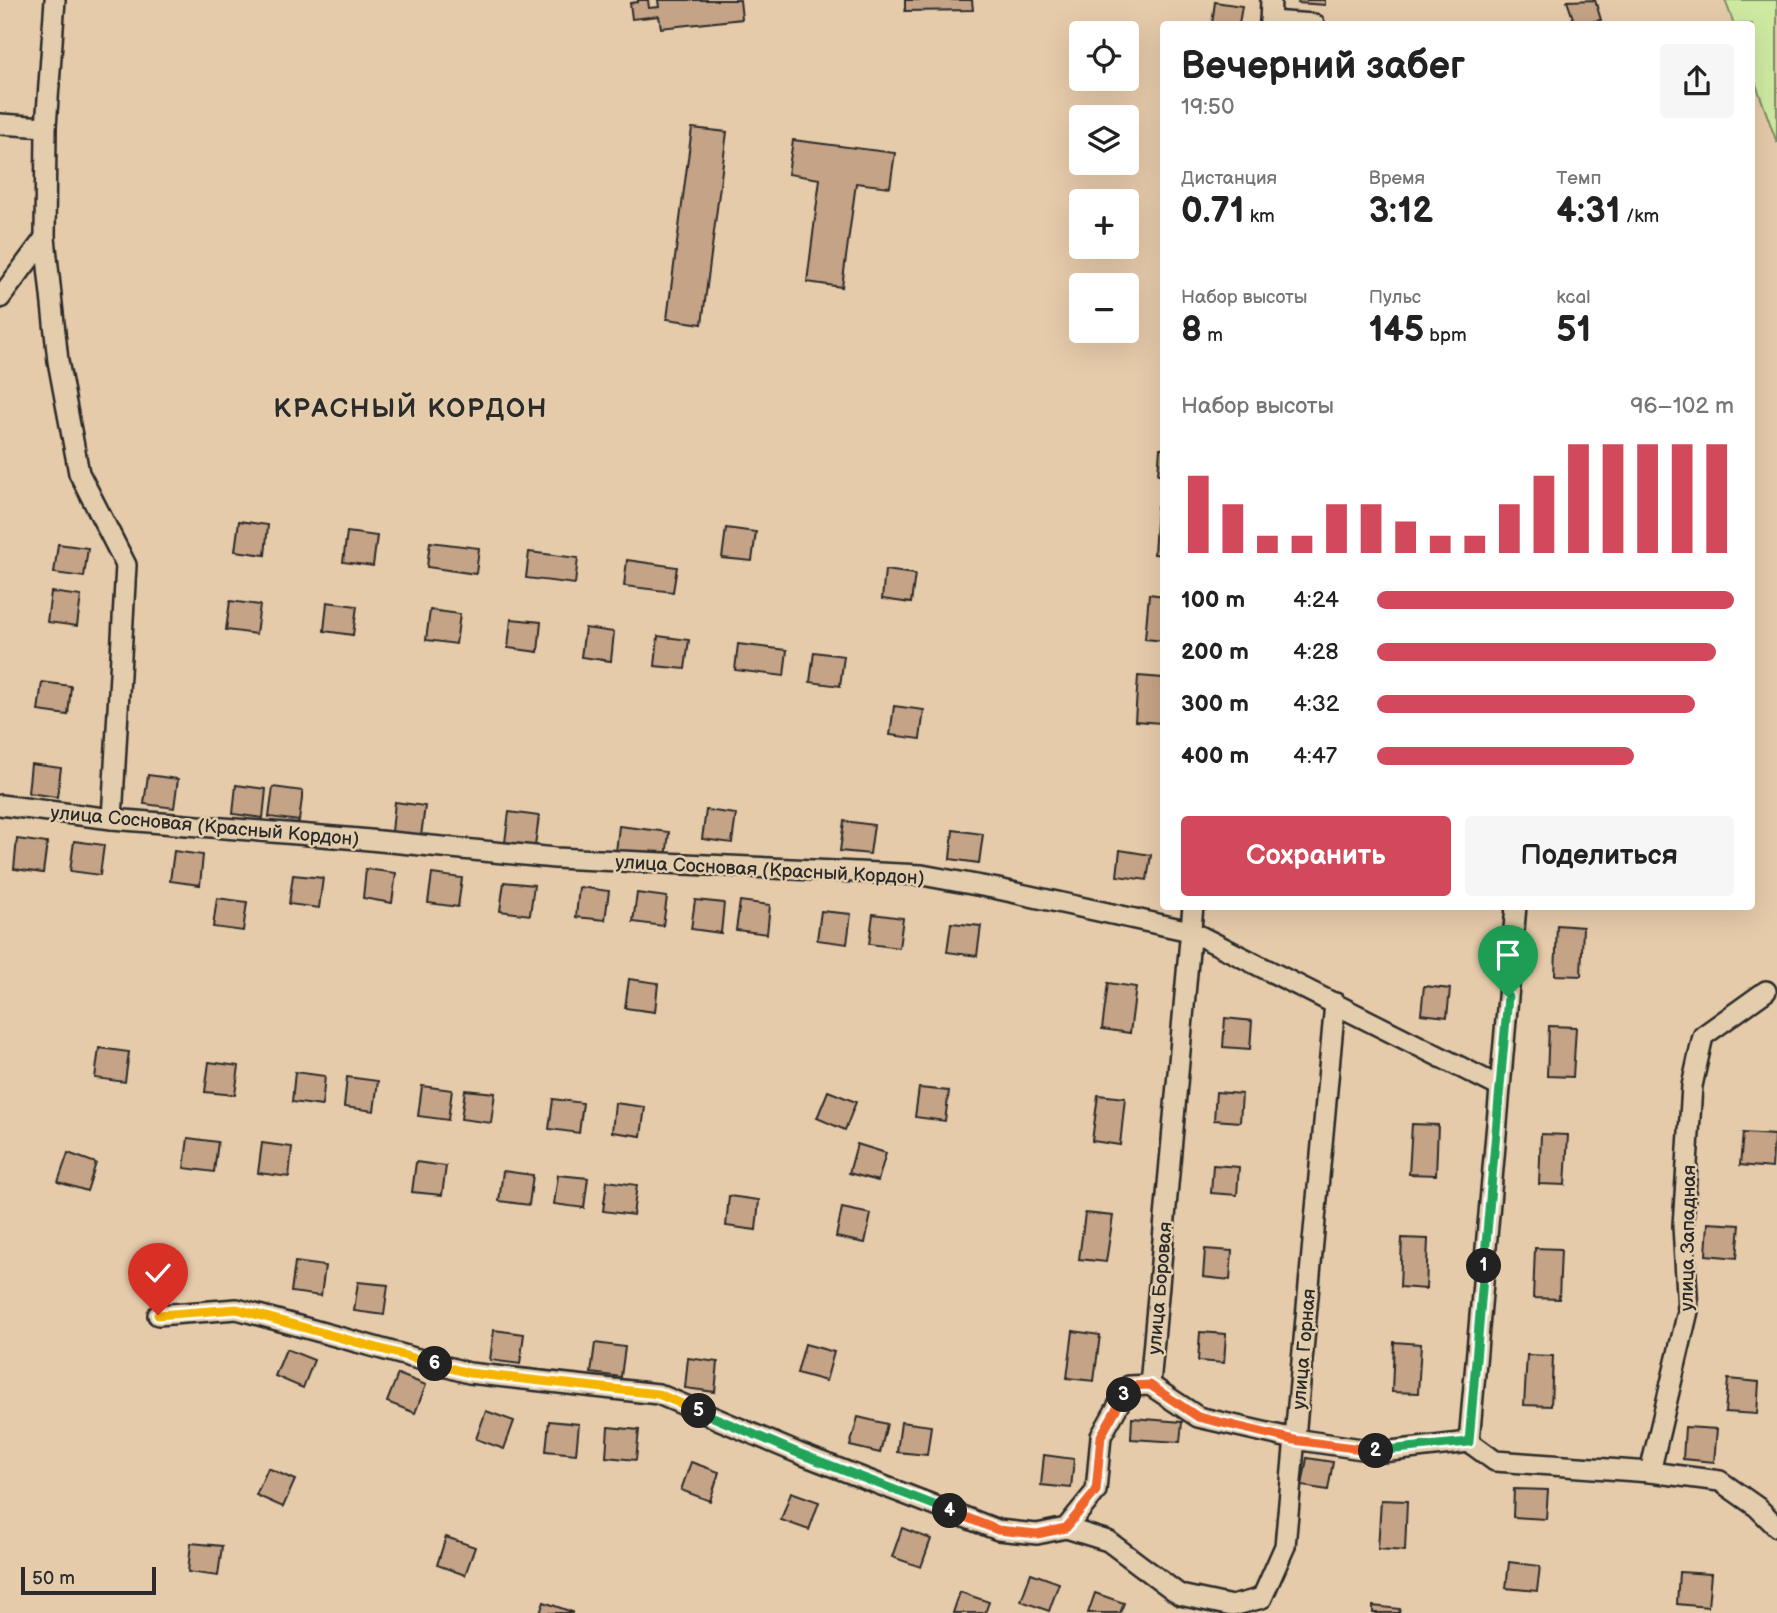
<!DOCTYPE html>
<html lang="ru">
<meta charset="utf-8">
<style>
:root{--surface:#fff;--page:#f6f6f6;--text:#222;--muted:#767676;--accent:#d1495b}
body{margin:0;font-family:"Balsamiq Sans",sans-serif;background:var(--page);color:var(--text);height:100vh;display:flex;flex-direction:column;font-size:26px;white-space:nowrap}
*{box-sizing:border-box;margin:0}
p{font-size:23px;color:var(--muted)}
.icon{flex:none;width:38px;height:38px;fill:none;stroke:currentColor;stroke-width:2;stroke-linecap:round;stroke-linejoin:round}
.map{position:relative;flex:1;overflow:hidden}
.side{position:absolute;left:1160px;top:21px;width:595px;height:889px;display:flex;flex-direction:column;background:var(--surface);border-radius:7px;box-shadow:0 7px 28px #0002}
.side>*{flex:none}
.tools{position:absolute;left:1069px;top:21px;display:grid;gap:14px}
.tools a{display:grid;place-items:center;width:70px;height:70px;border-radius:7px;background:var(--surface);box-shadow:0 7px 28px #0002;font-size:35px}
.scale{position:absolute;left:21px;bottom:18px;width:135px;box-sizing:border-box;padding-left:7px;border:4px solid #2b2b2b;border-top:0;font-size:19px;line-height:24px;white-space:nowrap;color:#2b2b2b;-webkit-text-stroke:5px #e3cdac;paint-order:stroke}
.pin{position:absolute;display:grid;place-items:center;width:60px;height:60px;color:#fff;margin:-72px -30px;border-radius:50% 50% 50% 0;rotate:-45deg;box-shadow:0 0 7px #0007}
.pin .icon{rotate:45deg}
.km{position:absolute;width:35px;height:35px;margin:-18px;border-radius:50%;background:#222;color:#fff;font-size:19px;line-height:35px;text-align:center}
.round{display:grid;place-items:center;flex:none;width:74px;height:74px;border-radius:7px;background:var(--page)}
.overview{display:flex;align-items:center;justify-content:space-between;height:119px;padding:0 21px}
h1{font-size:38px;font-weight:700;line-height:52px}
.stats{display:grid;grid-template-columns:repeat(3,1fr);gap:10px;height:119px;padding:7px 21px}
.stats div{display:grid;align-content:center}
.stats b{font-size:35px;font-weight:700}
.stats small{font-size:19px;font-weight:400}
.stats p{font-size:19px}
.chart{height:196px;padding:14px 21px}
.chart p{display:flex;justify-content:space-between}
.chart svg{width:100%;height:126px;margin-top:7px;stroke:var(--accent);stroke-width:6}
.button{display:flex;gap:14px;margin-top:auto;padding:14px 21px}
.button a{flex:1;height:80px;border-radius:7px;background:var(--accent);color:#fff;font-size:28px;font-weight:700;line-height:80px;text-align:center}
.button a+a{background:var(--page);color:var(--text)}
ul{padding:0 21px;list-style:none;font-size:23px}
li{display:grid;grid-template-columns:112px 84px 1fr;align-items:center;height:52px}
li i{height:18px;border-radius:9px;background:var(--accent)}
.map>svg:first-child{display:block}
.green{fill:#ceeaa1;stroke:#7c8a66;stroke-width:2}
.building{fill:#c5a386;stroke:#2b2b2b;stroke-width:2}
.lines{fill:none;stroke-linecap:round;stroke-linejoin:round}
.street-casing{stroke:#2b2b2b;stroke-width:24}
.street{stroke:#e3cdac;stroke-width:19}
.split-1-casing{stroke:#fff;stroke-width:14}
.split-2-casing{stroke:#fff;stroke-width:14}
.split-3-casing{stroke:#fff;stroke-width:14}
.split-4-casing{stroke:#fff;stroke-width:14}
.split-5-casing{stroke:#fff;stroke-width:14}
.split-6-casing{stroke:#fff;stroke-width:14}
.split-7-casing{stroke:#fff;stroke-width:14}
.split-1{stroke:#22a559;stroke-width:9}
.split-2{stroke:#22a559;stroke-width:9}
.split-3{stroke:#f0652b;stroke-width:9}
.split-4{stroke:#f0652b;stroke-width:9}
.split-5{stroke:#22a559;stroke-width:9}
.split-6{stroke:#f5b400;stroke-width:9}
.split-7{stroke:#f5b400;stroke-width:9}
.labels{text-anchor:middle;stroke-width:5;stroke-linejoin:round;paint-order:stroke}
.street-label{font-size:19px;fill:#2b2b2b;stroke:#e3cdac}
.district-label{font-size:26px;font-weight:bold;letter-spacing:2px;fill:#2b2b2b;stroke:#e3cdac}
</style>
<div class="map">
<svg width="1777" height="1613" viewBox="0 0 1777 1613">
<rect width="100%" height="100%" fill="#e6cbaa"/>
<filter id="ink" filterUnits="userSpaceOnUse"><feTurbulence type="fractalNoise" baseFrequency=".0143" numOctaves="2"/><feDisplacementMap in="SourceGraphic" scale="14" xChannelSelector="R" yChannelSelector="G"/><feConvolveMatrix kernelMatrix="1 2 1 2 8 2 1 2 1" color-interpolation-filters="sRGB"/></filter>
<g filter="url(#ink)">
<polygon class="green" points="1725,0 1777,0 1777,143 1752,73 1752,24 1734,24"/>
<g class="building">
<polygon points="638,0 648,0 649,8 659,7 658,0 740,0 742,19 661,28 659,16 632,19 630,3 638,2"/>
<polygon points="905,0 972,0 973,10 905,11"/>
<polygon points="1299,0 1325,0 1325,5 1298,3"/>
<polygon points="1595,0 1601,20 1575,24 1567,1"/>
<polygon points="1215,2 1242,6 1239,24 1212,24"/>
<polygon points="692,128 727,132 702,324 667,319"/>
<polygon points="793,140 895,153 890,187 856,183 842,287 807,282 820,179 788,174"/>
<polygon points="1160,448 1164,448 1164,475 1158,474"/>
<polygon points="1157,507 1164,507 1164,555 1154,554"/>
<polygon points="239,521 268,525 265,555 235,551"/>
<polygon points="726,528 756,532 752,561 722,558"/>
<polygon points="347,532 377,536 373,566 343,562"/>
<polygon points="430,542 479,548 476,574 427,567"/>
<polygon points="58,544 88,548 84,577 54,573"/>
<polygon points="529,552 578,558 575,584 526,578"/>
<polygon points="627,560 677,567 673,592 624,586"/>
<polygon points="885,570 915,574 911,603 882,599"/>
<polygon points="51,592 81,596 77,626 47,622"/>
<polygon points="1149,594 1164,596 1164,641 1145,639"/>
<polygon points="230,601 260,605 256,634 226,630"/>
<polygon points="327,602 357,606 353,635 324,631"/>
<polygon points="430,610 460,614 456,644 426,640"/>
<polygon points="511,619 541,622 538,652 508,648"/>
<polygon points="585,628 614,632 611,661 581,657"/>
<polygon points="658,636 689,640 685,669 655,666"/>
<polygon points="738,644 787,650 784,676 735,670"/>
<polygon points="814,652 844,656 840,686 810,682"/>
<polygon points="1138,676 1163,678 1161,723 1135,721"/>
<polygon points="42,682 71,686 68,715 38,711"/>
<polygon points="894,706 924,710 920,739 890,735"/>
<polygon points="31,764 61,768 57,797 28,793"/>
<polygon points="148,775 178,779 174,808 144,804"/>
<polygon points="236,785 266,789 263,818 233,814"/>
<polygon points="273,787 303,791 299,821 269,817"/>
<polygon points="395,802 425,806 421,836 392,832"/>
<polygon points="706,810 736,814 732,843 702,839"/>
<polygon points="509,812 539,816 535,846 505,842"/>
<polygon points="844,821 874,825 870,854 840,851"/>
<polygon points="619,826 669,832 666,858 616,852"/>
<polygon points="953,830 983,834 979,863 950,859"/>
<polygon points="17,839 47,843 43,873 14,869"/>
<polygon points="74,841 104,845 100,875 70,871"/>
<polygon points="1120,850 1151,855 1147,880 1117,876"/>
<polygon points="174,851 203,855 200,885 170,881"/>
<polygon points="366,869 396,873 392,903 363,898"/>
<polygon points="432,874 462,878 458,907 428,903"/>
<polygon points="293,875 323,878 319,908 289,904"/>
<polygon points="504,882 534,885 530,915 500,911"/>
<polygon points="579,887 609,891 605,920 576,917"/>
<polygon points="637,893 667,897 663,926 633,922"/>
<polygon points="217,898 247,902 243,931 213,927"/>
<polygon points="695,900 724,903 721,933 691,929"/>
<polygon points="740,901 770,905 767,934 736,930"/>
<polygon points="821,911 851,914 847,944 817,940"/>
<polygon points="873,914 903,918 899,948 869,944"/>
<polygon points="951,923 981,926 977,956 947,952"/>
<polygon points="1557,925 1583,927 1581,976 1555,975"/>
<polygon points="629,979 658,983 655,1012 625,1008"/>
<polygon points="1108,983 1136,987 1130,1033 1102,1029"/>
<polygon points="1424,986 1450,989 1447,1017 1421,1014"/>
<polygon points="1225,1018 1252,1021 1250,1049 1223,1047"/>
<polygon points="1549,1026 1576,1027 1573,1077 1547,1076"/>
<polygon points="99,1048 129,1052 125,1082 95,1078"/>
<polygon points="209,1062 239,1066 235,1095 205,1092"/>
<polygon points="295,1072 325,1076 322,1106 292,1102"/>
<polygon points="347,1077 378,1081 374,1111 344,1107"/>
<polygon points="422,1086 452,1090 448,1120 418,1116"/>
<polygon points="919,1088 949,1091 945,1121 915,1117"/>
<polygon points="465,1090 495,1093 491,1123 461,1119"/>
<polygon points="828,1091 856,1102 845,1130 817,1118"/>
<polygon points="1216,1092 1242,1094 1240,1122 1214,1120"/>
<polygon points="1098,1095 1125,1098 1120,1145 1092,1141"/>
<polygon points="553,1099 583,1103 579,1133 549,1129"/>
<polygon points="615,1103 645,1107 641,1136 612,1132"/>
<polygon points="1412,1124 1438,1125 1436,1175 1409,1174"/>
<polygon points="1743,1133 1774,1135 1772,1168 1740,1165"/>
<polygon points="1541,1134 1568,1135 1565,1185 1539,1184"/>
<polygon points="188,1138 218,1142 214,1172 184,1168"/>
<polygon points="262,1143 292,1147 289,1177 258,1173"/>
<polygon points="857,1144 886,1153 878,1181 849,1173"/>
<polygon points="68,1153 96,1163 87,1191 58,1182"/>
<polygon points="416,1162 446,1166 442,1195 412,1192"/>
<polygon points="1213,1165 1239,1167 1237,1195 1211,1193"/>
<polygon points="503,1171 533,1175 529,1205 499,1201"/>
<polygon points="558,1175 588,1178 584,1208 554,1204"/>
<polygon points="607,1181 637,1185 633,1215 603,1211"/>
<polygon points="729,1196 759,1200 756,1230 726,1226"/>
<polygon points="842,1208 871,1214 865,1243 836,1237"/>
<polygon points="1085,1213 1113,1216 1106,1262 1079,1259"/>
<polygon points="1708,1223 1740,1225 1737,1258 1706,1255"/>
<polygon points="1402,1238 1428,1239 1426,1289 1400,1287"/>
<polygon points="1535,1248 1561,1249 1559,1299 1533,1298"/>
<polygon points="1205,1249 1232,1251 1230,1280 1203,1277"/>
<polygon points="295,1262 325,1266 321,1296 291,1292"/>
<polygon points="358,1282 388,1285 384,1315 354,1311"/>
<polygon points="494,1330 524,1334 520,1364 490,1360"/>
<polygon points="1073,1331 1100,1335 1094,1381 1067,1378"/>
<polygon points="1200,1332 1226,1334 1224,1363 1198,1361"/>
<polygon points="1394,1342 1421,1344 1418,1393 1392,1392"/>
<polygon points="595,1343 625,1347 621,1377 591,1373"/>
<polygon points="805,1344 834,1352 826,1381 797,1373"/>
<polygon points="286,1349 314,1360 303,1388 275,1376"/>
<polygon points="1527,1355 1553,1356 1551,1406 1524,1405"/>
<polygon points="688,1358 718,1362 715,1392 685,1388"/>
<polygon points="398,1374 426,1385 415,1413 387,1402"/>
<polygon points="1728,1379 1759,1382 1757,1414 1725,1412"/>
<polygon points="486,1411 514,1421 504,1449 476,1439"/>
<polygon points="858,1417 887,1424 880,1453 850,1446"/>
<polygon points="1132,1418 1182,1422 1180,1442 1131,1439"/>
<polygon points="549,1421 579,1424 576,1454 546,1451"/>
<polygon points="901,1422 931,1426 927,1455 897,1452"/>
<polygon points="608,1427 639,1430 636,1460 606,1457"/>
<polygon points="1685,1427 1717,1429 1714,1462 1683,1459"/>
<polygon points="1044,1455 1074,1459 1071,1488 1041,1485"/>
<polygon points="1307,1458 1333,1462 1328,1490 1302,1486"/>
<polygon points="691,1462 719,1472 710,1501 681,1490"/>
<polygon points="268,1468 295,1480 283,1507 256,1495"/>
<polygon points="1514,1489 1548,1490 1546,1519 1513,1517"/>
<polygon points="791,1492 819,1502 809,1530 781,1520"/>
<polygon points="1381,1500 1407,1501 1405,1551 1378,1549"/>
<polygon points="902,1528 931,1539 921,1567 892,1557"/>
<polygon points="446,1537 475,1547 465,1575 437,1565"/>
<polygon points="191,1543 222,1546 218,1576 188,1572"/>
<polygon points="1509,1562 1540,1566 1537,1591 1506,1588"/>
<polygon points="1679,1572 1711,1574 1708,1607 1677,1604"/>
<polygon points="1031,1573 1059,1583 1049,1611 1021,1601"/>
<polygon points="960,1592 989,1602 985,1613 953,1613"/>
<polygon points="1095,1593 1124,1603 1120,1613 1088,1613"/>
<polygon points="544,1602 572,1612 572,1613 540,1613"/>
<polygon points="1373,1606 1400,1609 1399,1613 1373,1613"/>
</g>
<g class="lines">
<g class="street-casing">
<g id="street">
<polyline points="55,0 46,127 45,238 58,361 79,473 126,565 112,819"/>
<polyline points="1270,21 1314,24"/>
<polyline points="1270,24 1271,0"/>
<polyline points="0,124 46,127"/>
<polyline points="0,298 45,238"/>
<polyline points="0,805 112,819 359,839 555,858 922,875 998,889 1190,931 1500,1087"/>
<polyline points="158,1315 237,1309 469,1373 658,1394 798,1453 998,1530 1037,1534 1066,1528 1096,1491 1101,1436 1129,1386 1150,1385 1193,906"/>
<polyline points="1150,1385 1198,1417 1294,1439 1382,1452 1469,1442"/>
<polyline points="1469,1442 1516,906"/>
<polyline points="1469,1442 1495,1461 1650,1472 1720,1481 1757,1507 1777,1527"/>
<polyline points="1650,1472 1688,1311 1683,1226 1692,1086 1703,1036 1766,991"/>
<polyline points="1066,1528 1108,1541 1180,1595 1232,1606 1262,1598 1285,1546 1335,1003"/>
</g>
</g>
<use href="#street" class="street"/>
</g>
</g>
<g class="lines" filter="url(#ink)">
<g class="split-1-casing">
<polyline id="split-1" points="1484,1266 1508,997"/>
</g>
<g class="split-2-casing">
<polyline id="split-2" points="1376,1451 1469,1442 1484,1266"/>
</g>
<g class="split-3-casing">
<polyline id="split-3" points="1124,1395 1129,1386 1150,1385 1198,1417 1294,1440 1376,1451"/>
</g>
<g class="split-4-casing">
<polyline id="split-4" points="950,1511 998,1530 1037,1534 1066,1528 1096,1491 1101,1436 1124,1395"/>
</g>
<g class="split-5-casing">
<polyline id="split-5" points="699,1411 798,1453 950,1511"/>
</g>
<g class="split-6-casing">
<polyline id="split-6" points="435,1364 469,1373 658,1394 699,1411"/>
</g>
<g class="split-7-casing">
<polyline id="split-7" points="158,1315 237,1309 435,1364"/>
</g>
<use href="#split-1" class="split-1"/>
<use href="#split-2" class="split-2"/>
<use href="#split-3" class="split-3"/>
<use href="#split-4" class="split-4"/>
<use href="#split-5" class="split-5"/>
<use href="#split-6" class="split-6"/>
<use href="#split-7" class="split-7"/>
</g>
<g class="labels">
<g class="street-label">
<text transform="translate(205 825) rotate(5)" y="7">улица Сосновая (Красный Кордон)</text>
<text transform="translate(770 869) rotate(3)" y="7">улица Сосновая (Красный Кордон)</text>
<text transform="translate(1687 1238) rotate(-89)" y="7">улица Западная</text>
<text transform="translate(1159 1288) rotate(-85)" y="7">улица Боровая</text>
<text transform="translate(1303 1349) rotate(-85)" y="7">улица Горная</text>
</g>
<g class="district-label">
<text x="411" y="417">КРАСНЫЙ КОРДОН</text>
</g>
</g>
</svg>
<div class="tools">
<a><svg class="icon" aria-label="locate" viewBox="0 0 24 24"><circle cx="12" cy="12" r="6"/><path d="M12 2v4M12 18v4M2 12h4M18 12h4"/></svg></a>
<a><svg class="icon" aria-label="layers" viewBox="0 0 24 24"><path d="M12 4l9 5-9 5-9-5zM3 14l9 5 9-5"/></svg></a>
<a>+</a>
<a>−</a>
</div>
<div class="scale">50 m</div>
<div class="pin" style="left:1508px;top:997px;background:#1e9e55"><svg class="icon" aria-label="arrive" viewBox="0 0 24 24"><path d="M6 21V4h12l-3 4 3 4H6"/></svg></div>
<div class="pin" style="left:158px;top:1315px;background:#d93025"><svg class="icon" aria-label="check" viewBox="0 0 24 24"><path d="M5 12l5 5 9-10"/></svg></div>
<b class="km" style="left:1484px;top:1266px">1</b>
<b class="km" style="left:1376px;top:1451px">2</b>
<b class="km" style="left:1124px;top:1395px">3</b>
<b class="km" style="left:950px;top:1511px">4</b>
<b class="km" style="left:699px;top:1411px">5</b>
<b class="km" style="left:435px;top:1364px">6</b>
<section class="side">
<div class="overview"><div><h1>Вечерний забег</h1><p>19:50</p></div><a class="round"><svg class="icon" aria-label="share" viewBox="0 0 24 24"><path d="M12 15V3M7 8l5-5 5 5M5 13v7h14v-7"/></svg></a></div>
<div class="stats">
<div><p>Дистанция</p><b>0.71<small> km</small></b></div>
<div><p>Время</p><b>3:12</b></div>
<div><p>Темп</p><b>4:31<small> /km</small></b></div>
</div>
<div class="stats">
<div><p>Набор высоты</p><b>8<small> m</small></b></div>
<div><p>Пульс</p><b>145<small> bpm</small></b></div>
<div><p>kcal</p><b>51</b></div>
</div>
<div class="chart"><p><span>Набор высоты</span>96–102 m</p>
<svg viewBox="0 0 160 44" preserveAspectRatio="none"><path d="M5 44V17M15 44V27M25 44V38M35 44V38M45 44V27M55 44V27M65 44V33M75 44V38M85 44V38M95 44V27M105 44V17M115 44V6M125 44V6M135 44V6M145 44V6M155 44V6"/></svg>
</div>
<ul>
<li><b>100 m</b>4:24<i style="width:100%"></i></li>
<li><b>200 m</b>4:28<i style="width:95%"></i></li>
<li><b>300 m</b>4:32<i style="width:89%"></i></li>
<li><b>400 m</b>4:47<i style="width:72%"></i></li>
</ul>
<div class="button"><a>Сохранить</a><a>Поделиться</a></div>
</section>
</div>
